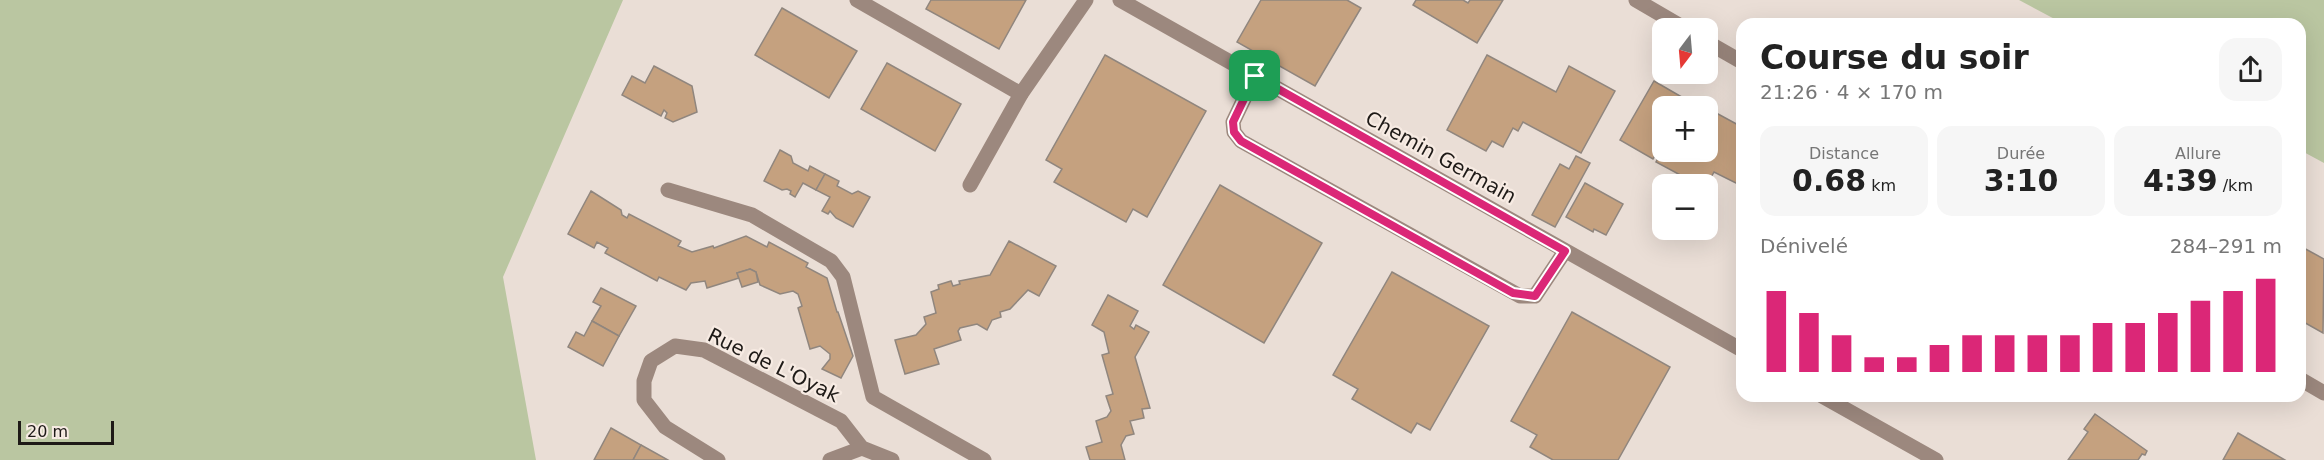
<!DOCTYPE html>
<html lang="fr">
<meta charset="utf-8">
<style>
:root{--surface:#fff;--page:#f6f6f6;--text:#222;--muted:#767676;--accent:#db2777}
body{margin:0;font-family:"DejaVu Sans",sans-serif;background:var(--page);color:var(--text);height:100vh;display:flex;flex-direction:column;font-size:22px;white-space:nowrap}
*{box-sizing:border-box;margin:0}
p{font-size:20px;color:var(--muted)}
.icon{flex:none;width:33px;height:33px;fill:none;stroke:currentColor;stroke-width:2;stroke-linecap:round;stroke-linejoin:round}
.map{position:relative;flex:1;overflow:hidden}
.panel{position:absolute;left:1736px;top:18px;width:570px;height:384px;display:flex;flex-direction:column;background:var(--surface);border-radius:18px;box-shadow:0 6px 24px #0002}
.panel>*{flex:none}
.needle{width:39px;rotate:196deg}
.controls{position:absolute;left:1652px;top:18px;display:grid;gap:12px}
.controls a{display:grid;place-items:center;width:66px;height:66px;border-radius:12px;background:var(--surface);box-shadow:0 6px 24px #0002;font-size:30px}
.scale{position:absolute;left:18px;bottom:15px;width:96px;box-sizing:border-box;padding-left:6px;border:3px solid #1e1a17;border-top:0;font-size:16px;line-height:21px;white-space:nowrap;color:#1e1a17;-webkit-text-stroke:4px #f7ebe3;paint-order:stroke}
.pin{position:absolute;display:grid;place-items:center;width:51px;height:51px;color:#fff;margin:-26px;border-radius:12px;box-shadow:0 3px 9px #0006}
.round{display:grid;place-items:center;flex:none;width:63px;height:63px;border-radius:18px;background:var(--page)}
.headline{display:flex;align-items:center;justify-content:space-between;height:102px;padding:0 24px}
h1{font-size:33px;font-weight:700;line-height:45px}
.metrics{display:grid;grid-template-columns:repeat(3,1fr);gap:9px;height:102px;padding:6px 24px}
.metrics div{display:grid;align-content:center;border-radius:15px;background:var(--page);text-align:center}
.metrics b{font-size:30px;font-weight:700}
.metrics small{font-size:16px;font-weight:400}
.metrics p{font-size:16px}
.chart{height:168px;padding:12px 24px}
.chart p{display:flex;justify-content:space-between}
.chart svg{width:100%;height:108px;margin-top:6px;stroke:var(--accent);stroke-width:6}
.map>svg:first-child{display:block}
.green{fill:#bac6a1}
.building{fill:#c5a17f;stroke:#90867e;stroke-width:1.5}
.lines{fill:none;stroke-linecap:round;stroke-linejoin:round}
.lane{stroke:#9c887e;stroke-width:15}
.street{stroke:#9c887e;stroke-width:15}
.route-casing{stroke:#fff;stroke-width:12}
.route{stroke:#db2777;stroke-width:8}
.labels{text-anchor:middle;stroke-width:4.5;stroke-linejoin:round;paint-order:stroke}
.street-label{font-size:20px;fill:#1e1a17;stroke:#f7ebe3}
</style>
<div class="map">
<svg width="2324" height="460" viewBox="0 0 2324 460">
<rect width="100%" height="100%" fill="#eaded6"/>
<g class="green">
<polygon points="0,0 623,0 503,277 536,460 0,460"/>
<polygon points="2019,0 2324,0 2324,163 2300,150 2300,24 2064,24"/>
</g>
<g class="building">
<polygon points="931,0 1026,0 999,49 926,9"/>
<polygon points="1261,0 1347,0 1361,8 1315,86 1237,42"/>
<polygon points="1416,0 1463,0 1468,3 1470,0 1503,0 1477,43 1413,5"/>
<polygon points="782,8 857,51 829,98 755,55"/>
<polygon points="1105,55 1206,111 1147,217 1133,209 1126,222 1054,182 1062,169 1046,160"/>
<polygon points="1487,55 1556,92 1569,66 1615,91 1581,153 1523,122 1518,131 1513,128 1503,147 1492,141 1486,151 1447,130"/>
<polygon points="887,63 961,104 935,151 861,109"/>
<polygon points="654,66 692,86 697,112 673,122 665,118 667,113 664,110 661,116 622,95 632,76 645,83"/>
<polygon points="1654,81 1687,100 1683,106 1662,106 1662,144 1653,159 1620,140"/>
<polygon points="1690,99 1703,106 1686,106"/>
<polygon points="1707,108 1742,127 1742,186 1714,172 1707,185 1697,184 1656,162 1662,150 1707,152"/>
<polygon points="780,150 791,156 793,163 808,171 810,166 825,174 816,190 803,183 795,197 790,194 791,191 787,189 782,190 764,181"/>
<polygon points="1576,156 1590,163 1555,227 1532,215 1560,164 1569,169"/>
<polygon points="825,174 839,181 837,186 852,194 858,191 870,197 853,227 836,218 830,211 828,214 822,211 830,197 816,190"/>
<polygon points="1585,183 1623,204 1606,235 1594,229 1593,232 1566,217"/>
<polygon points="1220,185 1322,243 1264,343 1163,285"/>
<polygon points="591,191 621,210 622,215 627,218 629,214 681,241 678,246 692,252 713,246 714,248 746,236 767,247 769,242 808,263 806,267 827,278 837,312 838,312 853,356 841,378 822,369 830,359 830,354 820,346 810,349 798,308 802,306 798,294 793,291 780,294 760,285 756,272 750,269 737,273 739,278 707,288 705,281 691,283 686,290 659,277 657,281 605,253 608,248 597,242 594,248 568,234"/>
<polygon points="1009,241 1056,266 1039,296 1028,290 1010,309 1000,312 1001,317 992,320 987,330 977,324 960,328 958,331 961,340 934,349 939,364 905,374 895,340 916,335 926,324 924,317 936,313 931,292 939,289 938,285 951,281 953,286 960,284 959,281 990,275"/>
<polygon points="2300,246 2324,259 2323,333 2300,320"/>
<polygon points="750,269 756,272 758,282 742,287 737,273"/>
<polygon points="1392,272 1489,326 1430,430 1417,423 1411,433 1352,399 1358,389 1333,375"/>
<polygon points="601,288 636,306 619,336 592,321 601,306 593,302"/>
<polygon points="1108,295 1138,311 1130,326 1134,329 1136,325 1149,332 1135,357 1150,408 1142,409 1144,418 1130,421 1134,434 1126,436 1121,445 1125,460 1090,460 1086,447 1102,442 1096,421 1107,417 1111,411 1106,396 1113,394 1102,355 1109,353 1104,332 1092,325"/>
<polygon points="1572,312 1670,367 1618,460 1553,460 1530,447 1537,435 1511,421"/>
<polygon points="592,321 619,336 603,366 568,347 576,332 584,336"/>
<polygon points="2095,414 2147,451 2145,455 2142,454 2138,460 2068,460 2088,432 2084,429"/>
<polygon points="611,428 641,445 633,460 594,460"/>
<polygon points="2238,433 2285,460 2223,460"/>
<polygon points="641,445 668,460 633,460"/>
</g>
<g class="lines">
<polyline class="lane" points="1255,76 1233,122 1234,132 1241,141 1520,296 1535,296 1565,251"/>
<g class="street">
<polyline points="857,0 1021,94"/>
<polyline points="1120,0 1742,350"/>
<polyline points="1636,0 1684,28"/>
<polyline points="1707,42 1742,62"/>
<polyline points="970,185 1021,94 1086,0"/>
<polyline points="668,190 752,215 831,261 843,277 873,397 984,460"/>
<polyline points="2300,379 2324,393"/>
<polyline points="1822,396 1936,460"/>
<polyline points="718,460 665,427 644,400 644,381 651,361 675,346 704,350 841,421 862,448 892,460"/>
<polyline points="830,460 862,448"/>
</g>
</g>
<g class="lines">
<g class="route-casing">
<polygon id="route" points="1255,76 1565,251 1535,296 1513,293 1241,141 1234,132 1233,122"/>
</g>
<use href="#route" class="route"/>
</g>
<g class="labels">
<g class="street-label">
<text transform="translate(1441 157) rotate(29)" y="7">Chemin Germain</text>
<text transform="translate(774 365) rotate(26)" y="7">Rue de L'Oyak</text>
</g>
</g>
</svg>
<div class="controls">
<a><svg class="needle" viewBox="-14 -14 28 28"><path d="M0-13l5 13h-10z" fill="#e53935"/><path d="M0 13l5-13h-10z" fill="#767676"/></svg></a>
<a>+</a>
<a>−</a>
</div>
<div class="scale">20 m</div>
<div class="pin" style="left:1255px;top:76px;background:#1e9e55"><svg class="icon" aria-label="arrive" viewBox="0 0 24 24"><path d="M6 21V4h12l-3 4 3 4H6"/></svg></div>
<section class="panel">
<div class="headline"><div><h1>Course du soir</h1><p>21:26 · 4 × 170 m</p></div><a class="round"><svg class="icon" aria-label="share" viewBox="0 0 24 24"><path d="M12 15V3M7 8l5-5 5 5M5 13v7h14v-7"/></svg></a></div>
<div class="metrics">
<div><p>Distance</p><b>0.68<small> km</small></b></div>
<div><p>Durée</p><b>3:10</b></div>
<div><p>Allure</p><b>4:39<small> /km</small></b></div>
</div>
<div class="chart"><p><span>Dénivelé</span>284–291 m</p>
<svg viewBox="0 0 160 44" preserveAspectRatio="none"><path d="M5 44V11M15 44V20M25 44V29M35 44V38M45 44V38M55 44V33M65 44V29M75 44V29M85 44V29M95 44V29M105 44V24M115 44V24M125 44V20M135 44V15M145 44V11M155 44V6"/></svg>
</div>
</section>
</div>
